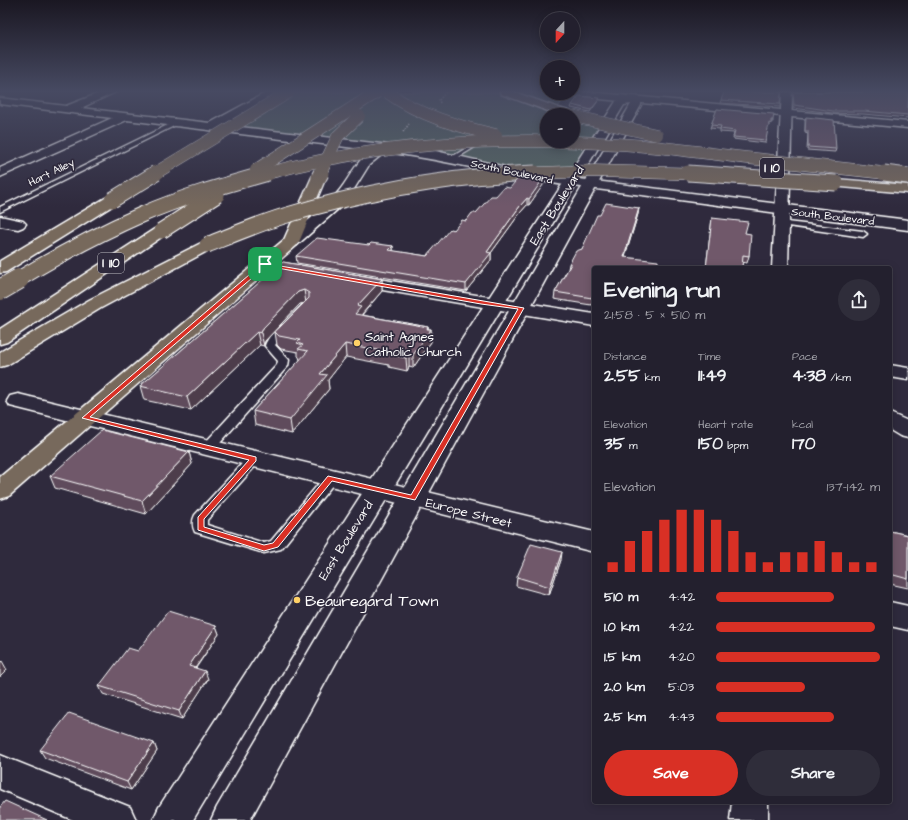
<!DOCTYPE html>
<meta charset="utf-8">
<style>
:root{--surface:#23202e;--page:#2f2d3a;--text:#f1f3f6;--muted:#a3a3aa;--line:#403e4a;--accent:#d93025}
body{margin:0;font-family:"Architects Daughter",sans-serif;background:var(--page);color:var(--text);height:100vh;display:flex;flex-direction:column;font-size:15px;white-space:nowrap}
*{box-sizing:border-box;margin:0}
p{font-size:13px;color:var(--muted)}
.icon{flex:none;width:22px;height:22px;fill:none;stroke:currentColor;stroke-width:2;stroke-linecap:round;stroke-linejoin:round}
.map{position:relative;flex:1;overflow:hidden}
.sheet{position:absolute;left:592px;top:266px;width:300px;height:538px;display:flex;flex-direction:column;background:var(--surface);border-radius:4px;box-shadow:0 2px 10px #0003,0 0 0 1px var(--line)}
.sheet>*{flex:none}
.needle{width:26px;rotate:201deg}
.controls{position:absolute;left:540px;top:12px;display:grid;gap:8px}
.controls a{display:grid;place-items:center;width:40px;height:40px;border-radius:50%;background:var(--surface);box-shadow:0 2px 10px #0003,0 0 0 1px var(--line);font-size:20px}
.pin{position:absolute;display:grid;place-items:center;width:34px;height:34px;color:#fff;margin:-17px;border-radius:8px;box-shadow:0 2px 6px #0006}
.round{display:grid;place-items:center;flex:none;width:42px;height:42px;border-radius:21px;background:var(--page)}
.overview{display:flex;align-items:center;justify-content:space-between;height:68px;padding:0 12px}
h1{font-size:22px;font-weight:700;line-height:30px}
.stats{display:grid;grid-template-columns:repeat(3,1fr);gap:6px;height:68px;padding:4px 12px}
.stats div{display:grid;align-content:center}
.stats b{font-size:17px;font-weight:700}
.stats small{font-size:11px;font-weight:400}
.stats p{font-size:11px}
.chart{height:112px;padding:8px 12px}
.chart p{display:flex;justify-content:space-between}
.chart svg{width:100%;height:72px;margin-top:4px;stroke:var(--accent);stroke-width:6}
.primary-button{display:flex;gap:8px;margin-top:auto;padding:8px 12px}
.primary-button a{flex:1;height:46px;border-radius:24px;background:var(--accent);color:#fff;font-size:16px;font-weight:700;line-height:46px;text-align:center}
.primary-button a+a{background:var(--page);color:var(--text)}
ul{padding:0 12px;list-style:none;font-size:13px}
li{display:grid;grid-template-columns:64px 48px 1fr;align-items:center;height:30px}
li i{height:10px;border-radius:5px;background:var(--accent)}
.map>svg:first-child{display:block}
.green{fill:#596a63;stroke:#acb4b1;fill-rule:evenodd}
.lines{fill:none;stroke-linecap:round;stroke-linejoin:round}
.service-casing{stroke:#fff;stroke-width:3}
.minor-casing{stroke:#fff;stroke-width:3}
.tertiary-casing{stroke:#fff;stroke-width:3}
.secondary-casing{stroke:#fff;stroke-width:3}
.primary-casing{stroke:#fff;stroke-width:3}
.motorway-casing{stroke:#fff;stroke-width:3}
.path{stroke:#fff;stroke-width:1.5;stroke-dasharray:1.5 1.5;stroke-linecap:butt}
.service{fill:#2f2a3d;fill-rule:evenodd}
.minor{fill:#2f2a3d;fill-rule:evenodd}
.tertiary{fill:#2f2a3d;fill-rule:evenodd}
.secondary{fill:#2f2a3d;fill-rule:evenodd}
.primary{fill:#77695c;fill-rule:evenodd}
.motorway{fill:#77695c;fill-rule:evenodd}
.motorway-bridge-far2-casing{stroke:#fff;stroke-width:13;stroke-linecap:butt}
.motorway-bridge-far1-casing{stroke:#fff;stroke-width:17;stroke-linecap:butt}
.motorway-bridge-casing{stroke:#fff;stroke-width:22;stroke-linecap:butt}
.motorway-bridge-far2{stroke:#77695c;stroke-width:12}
.motorway-bridge-far1{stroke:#77695c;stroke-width:15}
.motorway-bridge{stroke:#77695c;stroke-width:20}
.wall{fill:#5f4c5c;stroke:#fff}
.shaded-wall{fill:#4e3e4b;stroke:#fff}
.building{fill:#6f586b;stroke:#fff}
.route{fill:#d93025;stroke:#fff;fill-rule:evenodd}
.poi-dot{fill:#ffd166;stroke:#2f2a3d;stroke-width:1.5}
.labels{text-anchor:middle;stroke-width:3.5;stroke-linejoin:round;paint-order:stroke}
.far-street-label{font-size:11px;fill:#fff;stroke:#2f2a3d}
.shield{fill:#2f2a3d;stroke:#c1bfc5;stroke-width:1}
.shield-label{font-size:12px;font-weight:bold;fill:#fff}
.street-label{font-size:13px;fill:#fff;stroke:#2f2a3d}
.poi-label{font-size:13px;fill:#fff;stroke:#2f2a3d;text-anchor:start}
.near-poi-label{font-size:16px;fill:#fff;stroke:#2f2a3d;text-anchor:start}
</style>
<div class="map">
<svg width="908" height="820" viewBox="0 0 908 820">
<rect width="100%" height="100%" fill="#2f2a3d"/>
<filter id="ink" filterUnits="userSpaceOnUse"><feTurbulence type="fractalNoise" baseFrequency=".025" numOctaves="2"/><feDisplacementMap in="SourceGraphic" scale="8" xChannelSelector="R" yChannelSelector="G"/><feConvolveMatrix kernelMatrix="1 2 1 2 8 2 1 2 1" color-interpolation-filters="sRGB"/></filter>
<g filter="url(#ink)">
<path class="green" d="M282 92H534L567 95 558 107 605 119 568 176 550 177 447 154 223 126ZM547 115H573V141H547Z"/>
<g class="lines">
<g class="service-casing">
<g id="service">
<polygon points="176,121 179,123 178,124 0,212 0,207"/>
<polygon points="470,146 475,147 455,159 450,158"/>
<polygon points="778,221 863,231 867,234 863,237 781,225 777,223"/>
<path d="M286 324 291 327 275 345 289 360 288 366 213 451H203L202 448 203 445 277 365 278 361 265 346C267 338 278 326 286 324Z"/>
<path d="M254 455 259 456 260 459 259 462 207 520V525L264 543 271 541 326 475H336L338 478 281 549 264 553 195 532C192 526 192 521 195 515L249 456Z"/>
</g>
</g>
<g class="minor-casing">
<g id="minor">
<path d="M102 92H116L81 108 210 123 267 92H279L224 125 431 150 524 171 571 178 576 179 578 182 576 185 571 186C508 177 448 160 385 152L369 165 349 197 338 209 297 245H285L283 242 285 239C303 224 324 210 339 191 351 176 355 163 371 150L127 120 0 177V168L112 118 0 104V98L66 106Z"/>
<polygon points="782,92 792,92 788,268 772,268"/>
<polygon points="0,216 23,221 26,224 23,227 18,229 0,226"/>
<polygon points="353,275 594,314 594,326 347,284 344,280 347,276"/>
<polygon points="890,365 908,368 908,380 890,377"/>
<polygon points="18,394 594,532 594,552 10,406 7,401 10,396"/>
<polygon points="890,413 908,421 908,438 900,436 890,430"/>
<polygon points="890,602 908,606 908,630 890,626"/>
<polygon points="0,755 130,807 136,820 73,820 0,789"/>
<polygon points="732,802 768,802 768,820 730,820"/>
</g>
</g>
<g class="tertiary-casing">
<g id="tertiary">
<polygon points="573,92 589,92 908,122 908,128 568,96 563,93"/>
<polygon points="571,178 908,220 908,230 566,185 564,182 566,179"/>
</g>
</g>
<g class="secondary-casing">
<polygon id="secondary" points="636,96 641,99 641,105 250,820 211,820 217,807 631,104 624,105 193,820 153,820 159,807 615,103 616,101"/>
</g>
<g class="primary-casing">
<polygon id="primary" points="291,237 297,239 299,242 297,245 9,496 0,499 0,477 285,239"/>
</g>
<g class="motorway-casing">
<g id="motorway">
<polygon points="500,92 514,92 573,113 575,115 573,117 573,115 559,115 501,94"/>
<polygon points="319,173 324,174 326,177 299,242 297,245 285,245 283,242 312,177 314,174"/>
<polygon points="836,179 908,185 908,193 831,186 829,183 831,180"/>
<polygon points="112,196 117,197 119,200 117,203 6,272 0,273 0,261 107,197"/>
<polygon points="161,226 166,228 169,231 166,234 7,342 0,344 0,329 156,228"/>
<polygon points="207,240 213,242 215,245 213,248 101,308 7,365 0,367 0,352 89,300"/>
</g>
</g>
<g class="path">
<polyline points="440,103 439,100 446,92"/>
<polyline points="403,132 409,124"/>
</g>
<use href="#service" class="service"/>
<use href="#minor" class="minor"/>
<use href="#tertiary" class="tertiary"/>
<use href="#secondary" class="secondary"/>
<use href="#primary" class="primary"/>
<use href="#motorway" class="motorway"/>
<g class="motorway-bridge-far2-casing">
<g id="motorway-bridge-far2">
<path d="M387 92C420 116 457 126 496 135"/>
<polyline points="573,116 657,135"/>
<polyline points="256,170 377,92"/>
<polyline points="154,174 289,92"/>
<path d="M264 174C378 143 500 136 618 144 658 146 698 152 738 157 790 163 841 168 893 174"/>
<polyline points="320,174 338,136 359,116"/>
<polyline points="512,174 595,171 707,174"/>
</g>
</g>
<g class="motorway-bridge-far1-casing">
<g id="motorway-bridge-far1">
<polyline points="688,173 836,183"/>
<polyline points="884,173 908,176"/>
<polyline points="319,177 321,173"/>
<polyline points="112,200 156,173"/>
<polyline points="161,231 217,195"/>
<path d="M207 245C232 235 258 224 284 216 365 191 450 176 535 173"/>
<path d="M17 280C57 256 98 234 141 215 182 197 225 185 268 173"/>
</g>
</g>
<g class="motorway-bridge-casing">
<polyline id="motorway-bridge" points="0,290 19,279"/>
</g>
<use href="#motorway-bridge-far2" class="motorway-bridge-far2"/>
<use href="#motorway-bridge-far1" class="motorway-bridge-far1"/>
<use href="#motorway-bridge" class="motorway-bridge"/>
</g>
<g class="wall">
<polygon points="792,92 908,92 908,118 863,114 832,113 793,108"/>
<polygon points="599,100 590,112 571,108 572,105"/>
<polygon points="721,100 780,104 780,107 720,103"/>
<polygon points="717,109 773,120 773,122 771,122 770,126 768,126 765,143 733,139 734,133 720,132 720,129 710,128"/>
<polygon points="806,117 836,149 835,152 807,150 808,134 805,133 805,120"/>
<polygon points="543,179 543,185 529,205 527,205 520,213 491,253 491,260 466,291 297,263 296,256 369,245 393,246 393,251 427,256 454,230 476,213 496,196"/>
<polygon points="639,208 638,214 625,257 594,268 594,304 591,303 591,305 554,299 555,292 568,269 569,264 582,249 600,215"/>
<polygon points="712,218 745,233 749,256 747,263 742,262 742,268 706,268"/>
<polygon points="283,262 382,279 382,291 362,315 428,327 428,329 431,329 431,342 413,368 409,367 407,371 389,367 389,365 346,357 328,380 329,389 292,434 255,425 253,411 300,360 299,357 298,356 298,352 281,349 277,345 275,332 303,303 300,304 265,341 264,346 260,345 191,410 144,400 140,386"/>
<polygon points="189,452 192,464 146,514 55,488 50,476"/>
<polygon points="890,531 908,535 908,588 890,584"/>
<polygon points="561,560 549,595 516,586 517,577"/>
<polygon points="216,626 219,634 196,668 208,679 182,719 103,694 99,686 138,651"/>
<polygon points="154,743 157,751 131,790 45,758 40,750"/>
</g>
<g class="shaded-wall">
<polygon points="543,179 543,185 529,205 529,199"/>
<polygon points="527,198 527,205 520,213 491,253 491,260 466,291 466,284 487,252 520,206"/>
<polygon points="639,208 638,214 623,263 624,257"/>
<polygon points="393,246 393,253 389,250"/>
<polygon points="382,279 382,291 362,314 362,320 355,314 357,306"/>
<polygon points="304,290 306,303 300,304 265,341 264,346 261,333 263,328 298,292"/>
<polygon points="428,327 428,332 431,329 431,342 413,368 413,355"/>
<polygon points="257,332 260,345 191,410 187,397"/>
<polygon points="345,344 346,357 328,380 329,389 292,434 290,420 320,374"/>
<polygon points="409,354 409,367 407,371 406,358"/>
<polygon points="189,452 192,464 146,514 142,501"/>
<polygon points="562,552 561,560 549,595 550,587"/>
<polygon points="216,626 219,634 191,674 189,666"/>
<polygon points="2,661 7,670 0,677 0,663"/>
<polygon points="205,671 208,679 182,719 179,711"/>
<polygon points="154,743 157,751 131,790 127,782"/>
</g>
<g class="building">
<polygon points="724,92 781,92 780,104 721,100"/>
<polygon points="793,92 908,92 908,115 864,111 833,111 794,105"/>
<polygon points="579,96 600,98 591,110 572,105"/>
<polygon points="717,109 774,114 773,120 771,120 771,124 769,123 766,140 733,137 735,131 720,129 721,126 711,125"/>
<polygon points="806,117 834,120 836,149 808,147 808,131 805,131"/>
<polygon points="519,177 543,179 529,199 527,198 520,206 487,252 491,253 466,284 296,256 317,238 369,245 371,243 393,246 389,250 427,256 450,229 454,230 462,220 466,221 472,213 476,213 491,196 496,196 504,187 510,188"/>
<polygon points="606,203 639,208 624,257 658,261 658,264 687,268 594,268 594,296 592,296 592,298 555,292 571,264 569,264 576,251 582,249 597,215 600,215"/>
<polygon points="712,218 748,222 745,233 751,234 749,256 743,255 742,268 706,268"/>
<polygon points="283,262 382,279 357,306 361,307 355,314 428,327 427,329 431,329 413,355 409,354 406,358 388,354 389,352 345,344 320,374 327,375 290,420 253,411 308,351 298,349 303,345 297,343 300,340 279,336 275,332 309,298 309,293 304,290 298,292 263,328 261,333 257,332 187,397 140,386"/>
<polygon points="102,430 189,452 142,501 50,476"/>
<polygon points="890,531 908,535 908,579 890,574"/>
<polygon points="531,544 562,552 550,587 517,577"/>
<polygon points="168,611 216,626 189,666 205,671 179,711 99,686 128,648 138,651"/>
<polygon points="890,652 892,664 890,663"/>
<polygon points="69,713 154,743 127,782 40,750"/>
<polygon points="5,801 47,820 0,820 0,807"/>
</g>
</g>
<linearGradient id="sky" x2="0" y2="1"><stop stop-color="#1a1722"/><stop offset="0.44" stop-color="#474a62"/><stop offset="1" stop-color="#474a62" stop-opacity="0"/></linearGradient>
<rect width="908" height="207" fill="url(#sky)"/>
<path class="route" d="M263 263 524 308 415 500 332 481 278 547 264 551 198 530V517L249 460 82 418ZM266 266 481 304 518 309 411 495 328 476 273 543 264 545 204 527V519L256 461V457L90 417Z"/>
<g class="poi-dot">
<circle cx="357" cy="343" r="4"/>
<circle cx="297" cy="600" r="4"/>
</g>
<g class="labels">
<g class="far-street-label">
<text transform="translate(512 171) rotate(12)" y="4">South Boulevard</text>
<text transform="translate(51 172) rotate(-26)" y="4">Hart Alley</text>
<text transform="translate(833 216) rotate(7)" y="4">South Boulevard</text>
</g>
<g class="shield">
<rect x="760" y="158" width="24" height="20" rx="3"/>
<rect x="98" y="253" width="26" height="20" rx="3"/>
</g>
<g class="shield-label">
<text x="772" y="172">I 10</text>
<text x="111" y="267">I 110</text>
</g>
<g class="street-label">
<text transform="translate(556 205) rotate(-58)" y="5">East Boulevard</text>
<text transform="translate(469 512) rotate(14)" y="5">Europe Street</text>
<text transform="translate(345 540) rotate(-58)" y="5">East Boulevard</text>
</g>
<g class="poi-label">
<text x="365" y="341">Saint Agnes<tspan x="365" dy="15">Catholic Church</tspan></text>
</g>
<g class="near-poi-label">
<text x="305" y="606">Beauregard Town</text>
</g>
</g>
</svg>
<div class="controls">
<a><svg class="needle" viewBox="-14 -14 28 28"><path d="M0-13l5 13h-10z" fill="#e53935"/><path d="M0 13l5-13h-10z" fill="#a3a3aa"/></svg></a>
<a>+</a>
<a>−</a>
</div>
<div class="pin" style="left:265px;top:264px;background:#1e9e55"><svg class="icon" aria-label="arrive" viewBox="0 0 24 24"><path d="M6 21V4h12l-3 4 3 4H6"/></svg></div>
<section class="sheet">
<div class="overview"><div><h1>Evening run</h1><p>21:58 · 5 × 510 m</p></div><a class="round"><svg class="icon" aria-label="share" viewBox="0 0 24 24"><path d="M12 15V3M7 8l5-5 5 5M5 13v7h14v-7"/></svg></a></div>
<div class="stats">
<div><p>Distance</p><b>2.55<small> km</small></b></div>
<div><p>Time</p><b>11:49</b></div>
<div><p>Pace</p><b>4:38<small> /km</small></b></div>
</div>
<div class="stats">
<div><p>Elevation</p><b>35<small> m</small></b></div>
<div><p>Heart rate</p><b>150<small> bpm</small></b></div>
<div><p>kcal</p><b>170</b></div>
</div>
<div class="chart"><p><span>Elevation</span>137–142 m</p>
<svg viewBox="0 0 160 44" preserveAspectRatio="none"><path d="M5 44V38M15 44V25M25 44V19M35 44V12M45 44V6M55 44V6M65 44V12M75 44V19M85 44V32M95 44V38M105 44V32M115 44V32M125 44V25M135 44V32M145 44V38M155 44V38"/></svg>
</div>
<ul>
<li><b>510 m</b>4:42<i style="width:72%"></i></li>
<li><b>1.0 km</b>4:22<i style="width:97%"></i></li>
<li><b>1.5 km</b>4:20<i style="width:100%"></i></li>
<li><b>2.0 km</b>5:03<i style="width:54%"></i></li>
<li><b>2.5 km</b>4:43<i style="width:72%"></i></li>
</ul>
<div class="primary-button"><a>Save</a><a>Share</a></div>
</section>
</div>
